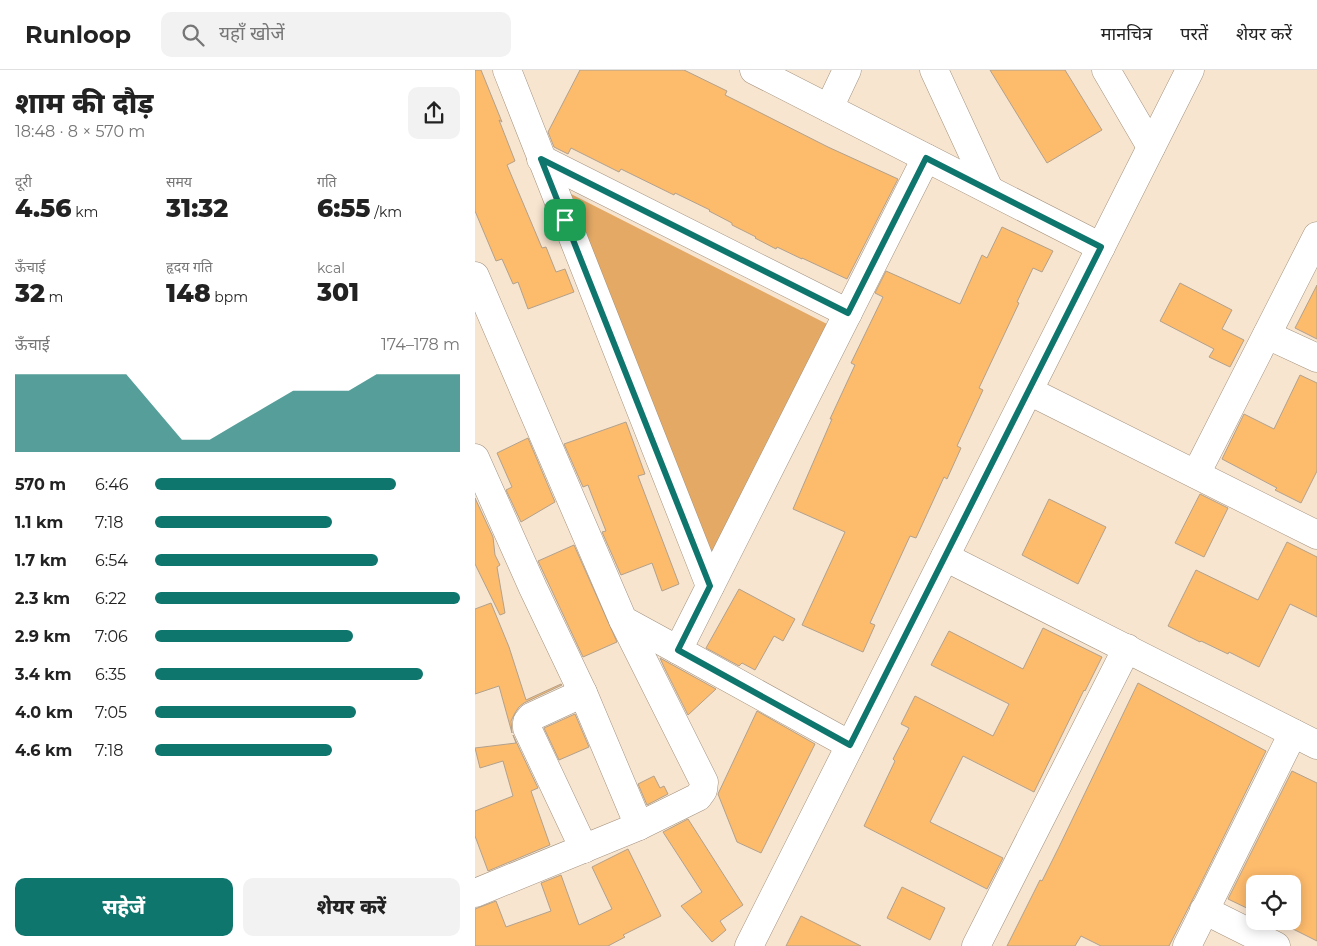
<!DOCTYPE html>
<html lang="hi">
<meta charset="utf-8">
<style>
:root{--surface:#fff;--page:#f2f2f2;--text:#222;--muted:#767676;--line:#e0e0e0;--accent:#0f766e}
body{margin:0;font-family:Montserrat,"Noto Sans Devanagari",sans-serif;background:var(--page);color:var(--text);height:100vh;display:flex;flex-direction:column;font-size:19px;white-space:nowrap}
*{box-sizing:border-box;margin:0}
p{font-size:16px;color:var(--muted)}
.icon{flex:none;width:28px;height:28px;fill:none;stroke:currentColor;stroke-width:2;stroke-linecap:round;stroke-linejoin:round}
.map{position:relative;flex:1;overflow:hidden}
.panel{display:flex;flex-direction:column;background:var(--surface);width:475px}
.panel>*{flex:none}
.controls{position:absolute;left:771px;top:805px;display:grid;gap:10px}
.controls a{display:grid;place-items:center;width:55px;height:55px;border-radius:10px;background:var(--surface);box-shadow:0 2px 12px #0003;font-size:25px}
.pin{position:absolute;display:grid;place-items:center;width:42px;height:42px;color:#fff;margin:-21px;border-radius:10px;box-shadow:0 2px 8px #0006}
.round{display:grid;place-items:center;flex:none;width:52px;height:52px;border-radius:10px;background:var(--page)}
.summary{display:flex;align-items:center;justify-content:space-between;height:85px;padding:0 15px}
h1{font-size:28px;font-weight:800;line-height:38px}
.stats{display:grid;grid-template-columns:repeat(3,1fr);gap:8px;height:85px;padding:5px 15px}
.stats div{display:grid;align-content:center}
.stats b{font-size:25px;font-weight:800}
.stats small{font-size:14px;font-weight:400}
.stats p{font-size:14px}
.chart{height:140px;padding:10px 15px}
.chart p{display:flex;justify-content:space-between}
.chart svg{width:100%;height:90px;margin-top:5px;fill:var(--accent);opacity:.7}
.button{display:flex;gap:10px;margin-top:auto;padding:10px 15px}
.button a{flex:1;height:58px;border-radius:10px;background:var(--accent);color:#fff;font-size:20px;font-weight:800;line-height:58px;text-align:center}
.button a+a{background:var(--page);color:var(--text)}
ul{padding:0 15px;list-style:none;font-size:16px}
li{display:grid;grid-template-columns:80px 60px 1fr;align-items:center;height:38px}
li i{height:12px;border-radius:6px;background:var(--accent)}
header{display:flex;align-items:center;gap:30px;box-sizing:border-box;height:70px;padding:0 25px;background:var(--surface);border-bottom:1px solid var(--line)}
header strong{font-size:24px}
nav{display:flex;gap:28px;margin-inline-start:auto;font-size:18px}
.search{width:350px;height:45px;background:var(--page);display:flex;align-items:center;gap:12px;box-sizing:border-box;padding:0 18px;border-radius:10px;color:var(--muted);font-size:19px}
main{display:flex;flex:1;min-height:0}
.map>svg:first-child{display:block}
.green{fill:#e3a965}
.building{fill:#fdbb6c;stroke:#b2a18d}
.lines{fill:none;stroke-linecap:round;stroke-linejoin:round}
.minor-casing{stroke:#a3927e;stroke-width:29}
.minor{stroke:#fff;stroke-width:28}
.route-casing{stroke:#fff;stroke-width:10}
.route{stroke:#0f766e;stroke-width:6}
</style>
<header>
<strong>Runloop</strong>
<div class="search"><svg class="icon" aria-label="search" viewBox="0 0 24 24"><circle cx="10" cy="10" r="6"/><path d="M15 15l6 6"/></svg>यहाँ खोजें</div>
<nav><a>मानचित्र</a><a>परतें</a><a>शेयर करें</a></nav>
</header>
<main>
<section class="panel">
<div class="summary"><div><h1>शाम की दौड़</h1><p>18:48 · 8 × 570 m</p></div><a class="round"><svg class="icon" aria-label="share" viewBox="0 0 24 24"><path d="M12 15V3M7 8l5-5 5 5M5 13v7h14v-7"/></svg></a></div>
<div class="stats">
<div><p>दूरी</p><b>4.56<small> km</small></b></div>
<div><p>समय</p><b>31:32</b></div>
<div><p>गति</p><b>6:55<small> /km</small></b></div>
</div>
<div class="stats">
<div><p>ऊँचाई</p><b>32<small> m</small></b></div>
<div><p>हृदय गति</p><b>148<small> bpm</small></b></div>
<div><p>kcal</p><b>301</b></div>
</div>
<div class="chart"><p><span>ऊँचाई</span>174–178 m</p>
<svg viewBox="0 0 160 44" preserveAspectRatio="none"><path d="M0 44V6L10 6L20 6L30 6L40 6L50 22L60 38L70 38L80 30L90 22L100 14L110 14L120 14L130 6L140 6L150 6L160 6V44z"/></svg>
</div>
<ul>
<li><b>570 m</b>6:46<i style="width:79%"></i></li>
<li><b>1.1 km</b>7:18<i style="width:58%"></i></li>
<li><b>1.7 km</b>6:54<i style="width:73%"></i></li>
<li><b>2.3 km</b>6:22<i style="width:100%"></i></li>
<li><b>2.9 km</b>7:06<i style="width:65%"></i></li>
<li><b>3.4 km</b>6:35<i style="width:88%"></i></li>
<li><b>4.0 km</b>7:05<i style="width:66%"></i></li>
<li><b>4.6 km</b>7:18<i style="width:58%"></i></li>
</ul>
<div class="button"><a>सहेजें</a><a>शेयर करें</a></div>
</section>
<div class="map">
<svg width="842" height="876" viewBox="0 0 842 876">
<rect width="100%" height="100%" fill="#f8e5d0"/>
<polygon class="green" points="96,124 352,254 235,486 235,485"/>
<g class="building">
<polygon points="0,0 6,0 27,52 24,50 40,91 32,95 67,178 71,177 81,202 90,199 99,222 53,239 43,212 38,214 27,189 21,191 0,141"/>
<polygon points="105,0 209,0 252,21 250,25 276,38 353,77 423,109 372,209 327,188 327,189 302,177 301,179 280,168 281,167 257,155 257,153 234,141 235,140 200,123 199,125 146,99 144,102 96,78 93,84 79,77 73,62"/>
<polygon points="515,0 590,0 627,60 572,93"/>
<polygon points="527,157 578,181 567,202 558,198 542,232 544,233 504,318 508,320 482,376 486,378 472,409 469,407 441,468 435,466 395,553 400,555 388,582 327,555 370,462 318,439 357,349 355,349 380,295 376,293 408,227 400,223 411,201 485,234 507,185 512,188"/>
<polygon points="705,213 757,240 747,259 769,270 755,297 734,287 739,279 685,251"/>
<polygon points="842,215 842,269 820,258"/>
<polygon points="825,305 842,313 842,401 826,433 800,420 802,418 747,389 769,344 799,359"/>
<polygon points="151,352 170,404 163,406 204,514 187,521 177,493 146,505 127,462 131,461 116,423 113,415 108,417 89,374"/>
<polygon points="53,368 80,432 46,452 31,420 37,417 22,383"/>
<polygon points="725,424 753,438 729,487 700,473"/>
<polygon points="0,428 18,467 20,485 25,495 22,497 30,543 25,545 0,494"/>
<polygon points="574,429 631,457 603,514 547,485"/>
<polygon points="812,472 842,487 842,547 815,534 784,597 754,582 753,584 726,571 725,572 693,556 721,500 783,530"/>
<polygon points="99,475 142,572 108,587 63,491"/>
<polygon points="264,519 320,549 308,571 299,566 280,600 267,593 264,596 231,578"/>
<polygon points="16,533 34,577 51,630 86,614 87,615 49,633 44,637 40,643 36,651 37,663 24,616 0,624 0,539"/>
<polygon points="568,558 627,587 610,621 609,620 559,722 488,686 455,752 528,788 512,819 389,756 420,691 418,689 434,658 426,654 440,626 518,666 534,634 456,595 474,561 548,599"/>
<polygon points="185,588 241,619 213,645 189,597"/>
<polygon points="663,613 791,681 725,815 694,876 626,876 606,866 600,876 532,876 565,810 567,811 584,777"/>
<polygon points="282,641 340,674 286,783 262,772 243,724"/>
<polygon points="100,644 114,677 84,690 69,658"/>
<polygon points="38,665 63,718 56,721 75,775 13,801 0,766 0,741 38,726 28,691 5,698 0,678 41,673"/>
<polygon points="817,701 842,713 842,871 818,859 818,814 780,814 780,842 753,829"/>
<polygon points="179,706 185,718 189,716 193,724 172,735 163,714"/>
<polygon points="213,749 268,835 245,851 251,860 237,872 206,836 227,822 188,762"/>
<polygon points="153,779 186,846 148,865 150,867 133,876 0,876 0,839 21,831 31,857 76,841 66,813 86,805 104,855 137,839 117,797"/>
<polygon points="427,817 470,838 455,870 412,848"/>
<polygon points="326,846 386,876 311,876"/>
</g>
<g class="lines">
<g class="minor-casing">
<g id="minor">
<polyline points="32,0 235,516"/>
<polyline points="279,0 626,177"/>
<polyline points="459,0 514,119"/>
<polyline points="631,0 676,77"/>
<polyline points="354,38 372,0"/>
<polyline points="66,89 373,243"/>
<polyline points="0,206 148,550 203,580"/>
<polyline points="792,265 842,288"/>
<polyline points="554,321 842,465"/>
<polyline points="0,388 58,518 108,623 164,756"/>
<polyline points="721,404 842,166"/>
<polyline points="470,487 842,675"/>
<polyline points="108,623 56,647 52,652 52,658 109,779"/>
<polyline points="375,675 203,580 451,88"/>
<polyline points="0,823 164,756 223,727 228,720 229,712 148,550"/>
<polyline points="729,840 801,876"/>
<polyline points="274,876 715,0"/>
<polyline points="501,876 652,578"/>
<polyline points="712,876 818,663"/>
</g>
</g>
<use href="#minor" class="minor"/>
</g>
<g class="lines">
<g class="route-casing">
<polygon id="route" points="451,88 626,177 375,675 203,580 235,516 66,89 373,243"/>
</g>
<use href="#route" class="route"/>
</g>
</svg>
<div class="controls">
<a><svg class="icon" aria-label="locate" viewBox="0 0 24 24"><circle cx="12" cy="12" r="6"/><path d="M12 2v4M12 18v4M2 12h4M18 12h4"/></svg></a>
</div>
<div class="pin" style="left:90px;top:150px;background:#1e9e55"><svg class="icon" aria-label="arrive" viewBox="0 0 24 24"><path d="M6 21V4h12l-3 4 3 4H6"/></svg></div>
</div>
</main>
